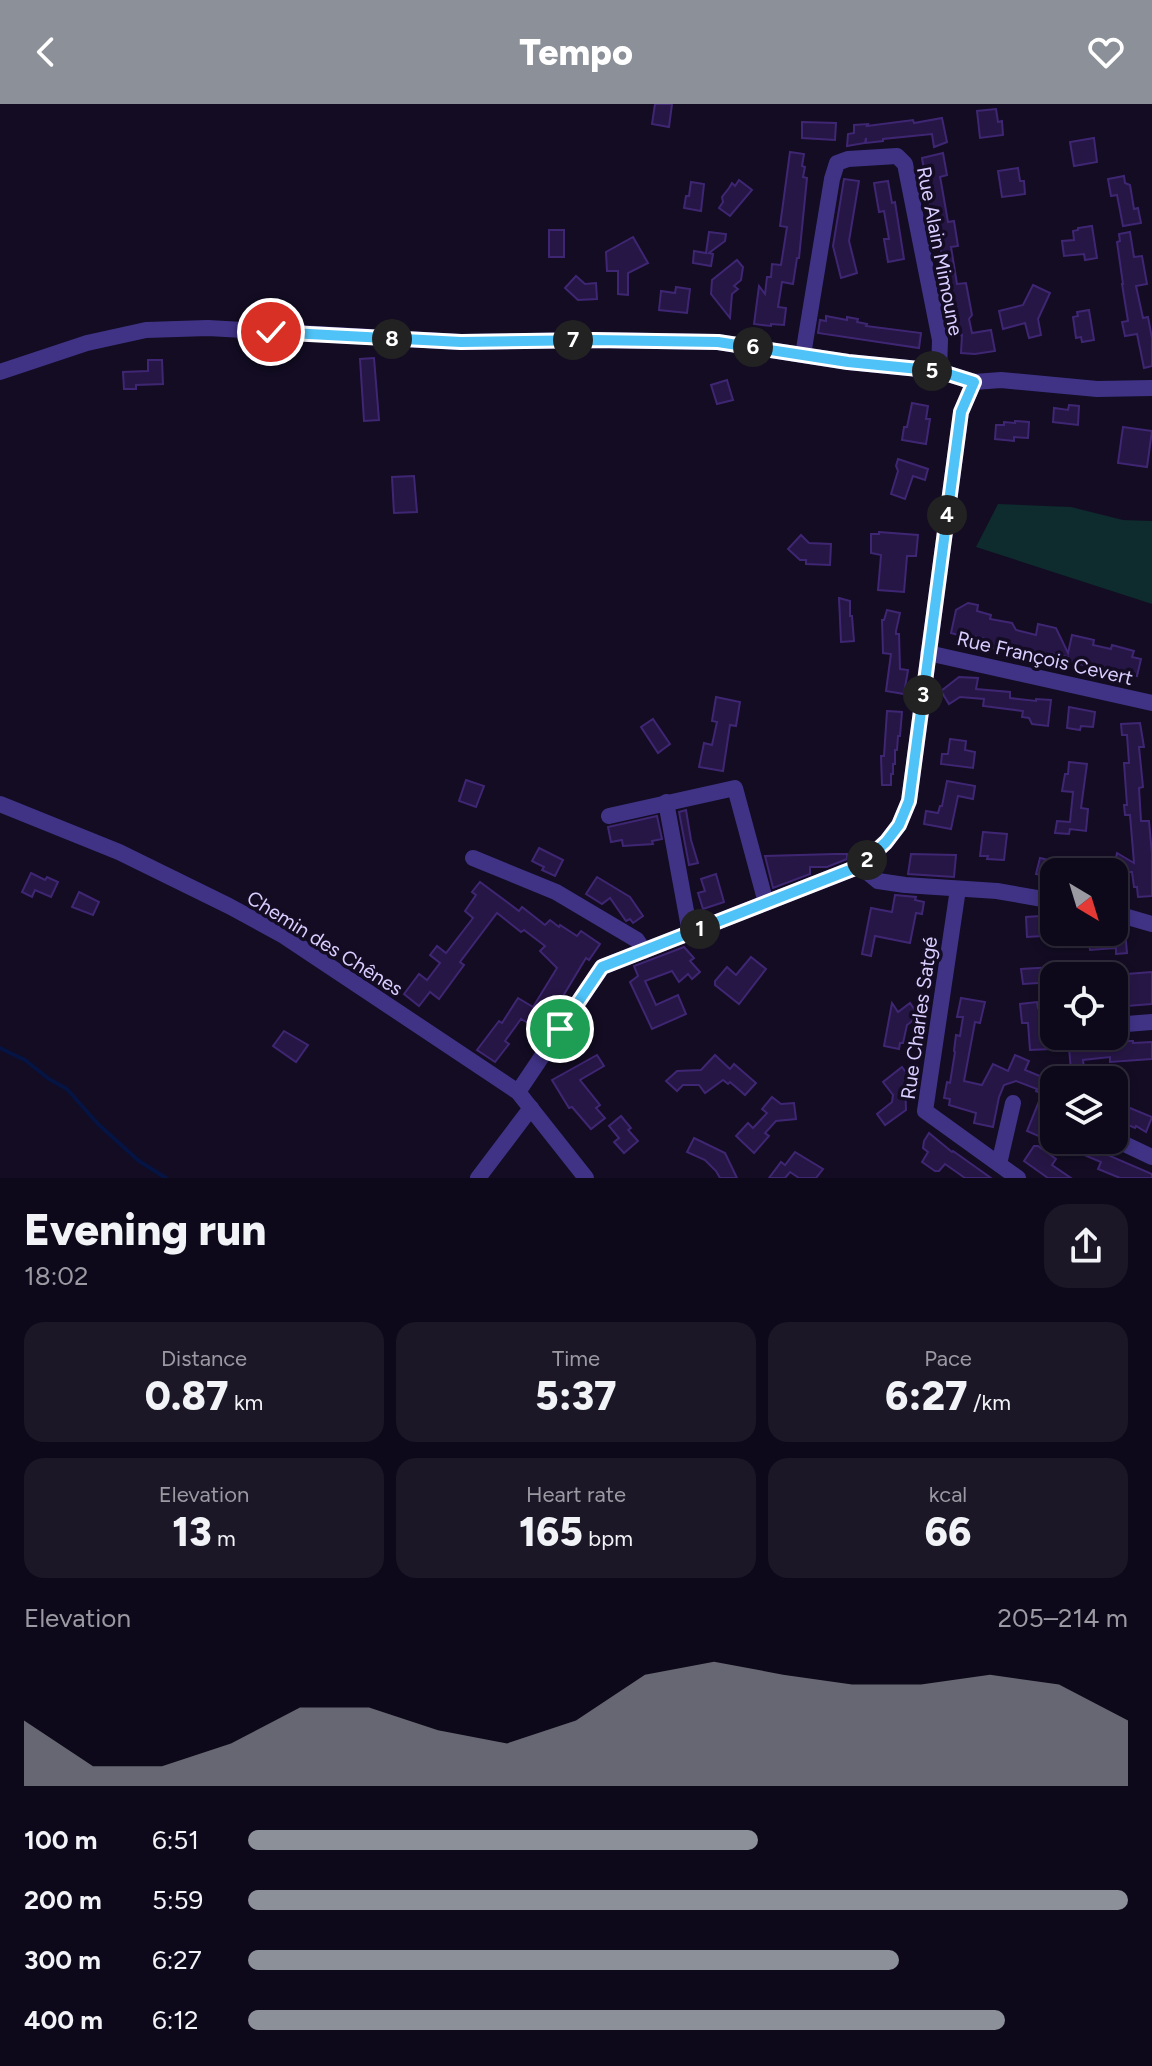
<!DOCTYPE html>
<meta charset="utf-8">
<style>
:root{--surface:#0e091a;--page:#1c1727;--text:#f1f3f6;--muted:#9b9aa2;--line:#2e2a39;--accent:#8c9099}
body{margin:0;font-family:Figtree,sans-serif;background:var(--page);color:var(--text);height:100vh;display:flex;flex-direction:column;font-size:30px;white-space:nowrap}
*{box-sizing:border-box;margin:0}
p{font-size:26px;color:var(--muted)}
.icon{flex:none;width:44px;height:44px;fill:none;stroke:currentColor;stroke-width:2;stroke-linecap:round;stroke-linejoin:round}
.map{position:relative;height:1074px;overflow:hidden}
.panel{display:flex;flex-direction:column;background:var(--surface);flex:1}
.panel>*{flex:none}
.needle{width:52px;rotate:142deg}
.controls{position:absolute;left:1040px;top:754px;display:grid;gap:16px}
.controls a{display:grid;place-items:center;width:88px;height:88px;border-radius:16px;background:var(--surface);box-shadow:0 4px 12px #0003,0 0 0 2px var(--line);font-size:40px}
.pin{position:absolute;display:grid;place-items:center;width:68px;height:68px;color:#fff;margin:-34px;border:4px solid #fff;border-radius:50%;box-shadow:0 2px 8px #0007}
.km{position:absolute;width:40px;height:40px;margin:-20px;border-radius:50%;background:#222;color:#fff;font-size:22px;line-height:40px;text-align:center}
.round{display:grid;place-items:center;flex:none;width:84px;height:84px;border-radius:24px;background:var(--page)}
.headline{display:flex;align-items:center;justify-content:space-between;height:136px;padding:0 24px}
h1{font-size:44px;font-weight:800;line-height:60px}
.figures{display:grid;grid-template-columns:repeat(3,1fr);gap:12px;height:136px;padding:8px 24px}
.figures div{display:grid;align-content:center;border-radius:20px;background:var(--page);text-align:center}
.figures b{font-size:40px;font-weight:800}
.figures small{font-size:22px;font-weight:400}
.figures p{font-size:22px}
.chart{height:224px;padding:16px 24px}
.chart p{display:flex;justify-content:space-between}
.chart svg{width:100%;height:144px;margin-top:8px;fill:var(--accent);opacity:.7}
ul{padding:0 24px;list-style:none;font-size:26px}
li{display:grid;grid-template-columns:128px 96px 1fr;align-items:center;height:60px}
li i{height:20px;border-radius:10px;background:var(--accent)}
header{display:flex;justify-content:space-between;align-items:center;height:104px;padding:0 24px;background:var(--accent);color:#fff;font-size:36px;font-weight:800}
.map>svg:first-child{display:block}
.green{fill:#0e2b2d}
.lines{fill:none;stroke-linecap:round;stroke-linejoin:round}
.stream{stroke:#051442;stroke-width:4}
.building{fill:#261645;stroke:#3f2673;stroke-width:2}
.minor{stroke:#403386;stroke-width:16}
.route-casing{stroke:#fff;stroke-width:16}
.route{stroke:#4fc3f7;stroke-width:10}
.labels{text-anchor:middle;stroke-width:7;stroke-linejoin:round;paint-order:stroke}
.street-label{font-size:20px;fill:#d9ceff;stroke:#130c23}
</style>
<header><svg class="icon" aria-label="back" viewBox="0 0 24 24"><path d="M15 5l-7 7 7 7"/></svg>Tempo<svg class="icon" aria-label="heart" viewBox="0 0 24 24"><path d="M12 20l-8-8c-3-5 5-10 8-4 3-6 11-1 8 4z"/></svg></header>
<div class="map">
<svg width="1152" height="1074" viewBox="0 0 1152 1074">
<rect width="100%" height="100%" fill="#130c23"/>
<polygon class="green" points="998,400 1071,403 1123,416 1152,417 1152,500 976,443"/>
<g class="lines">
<polyline class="stream" points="0,944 25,956 49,975 67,985 98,1020 139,1057 166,1074"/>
</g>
<g class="building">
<polygon points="655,0 672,0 669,23 652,20"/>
<polygon points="996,5 998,18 1002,17 1003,31 980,34 977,7"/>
<polygon points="942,14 947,38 934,43 932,30 883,35 883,37 866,39 866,34 865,39 847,42 848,30 854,29 854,21 868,20 867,22 913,16 914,19"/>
<polygon points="802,18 836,19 835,36 802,34"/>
<polygon points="1094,34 1097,58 1074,62 1070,38"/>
<polygon points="790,48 804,50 802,62 805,63 803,73 807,74 799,154 797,154 793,180 782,178 778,203 786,204 784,221 771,220 771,222 754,220 759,182 765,190 767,173 771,173 772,160 781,161 787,123 780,122"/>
<polygon points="943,49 947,71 940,73 941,78 948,118 954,117 958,142 951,143 957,180 966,179 972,211 969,215 972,229 991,226 995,247 975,250 961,249 962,231 954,232 939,159 943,158 935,115 932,116 922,54"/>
<polygon points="1018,64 1020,77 1024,77 1025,90 1002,93 998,67"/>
<polygon points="1124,72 1125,79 1130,81 1134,105 1138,104 1141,119 1123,122 1117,91 1111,92 1108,75"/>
<polygon points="844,75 859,77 849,137 857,169 841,174 833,142"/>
<polygon points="739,76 752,86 730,112 719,104 723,98 722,93 729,84 732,79 735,82"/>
<polygon points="888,77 892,99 895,98 904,155 888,158 884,135 889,135 884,107 879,108 874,79"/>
<polygon points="691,78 704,80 701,107 684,104 686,92 689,92"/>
<polygon points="1092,122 1097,154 1085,156 1084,150 1064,152 1062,137 1074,136 1073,127 1078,126 1078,124"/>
<rect x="549" y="126" width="15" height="27"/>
<polygon points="709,128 726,130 725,137 709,149 713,150 711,162 693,159 694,147 706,149"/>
<polygon points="1130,128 1134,153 1142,152 1147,180 1136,182 1143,214 1148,213 1152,234 1152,262 1144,264 1137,230 1125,232 1122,218 1128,217 1122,180 1123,180 1117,138 1120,137 1119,130"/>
<polygon points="633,133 648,159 628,169 628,191 618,190 618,167 607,167 606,148"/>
<polygon points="737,156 743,163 741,176 734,182 738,185 732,190 730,214 711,190 712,176"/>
<polygon points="576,172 585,180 596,179 597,195 578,196 565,184"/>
<polygon points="1033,181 1050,189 1038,215 1041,231 1029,234 1025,219 1003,225 999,207 1023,201"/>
<polygon points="676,183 690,185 687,209 659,206 661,187 675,189"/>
<polygon points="1089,206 1094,236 1082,238 1081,233 1076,234 1073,213 1078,212 1077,208"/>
<polygon points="826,212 847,216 847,213 858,215 857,218 867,220 866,222 921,229 919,244 818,229 820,216 826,217"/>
<polygon points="374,254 379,316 364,317 360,255"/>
<polygon points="148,256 162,256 163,280 136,281 136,285 124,285 123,268 148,267"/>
<polygon points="727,276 733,296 717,300 711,281"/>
<polygon points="912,299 928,302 926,315 930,315 926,340 902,336 904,323 907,323"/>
<polygon points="1069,301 1079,302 1078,321 1053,318 1054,304 1068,306"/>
<polygon points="1015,317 1029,318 1028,334 1014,333 1014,337 995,335 996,321 1004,321 1004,318 1015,319"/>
<polygon points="1123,323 1152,327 1147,363 1118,359"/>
<polygon points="898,355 928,365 925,376 913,372 905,395 891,390 898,367 896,362"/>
<polygon points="414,372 417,408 394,409 392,373"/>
<polygon points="879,428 918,431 916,452 907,452 904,488 878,486 881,451 871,449 871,430 879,430"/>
<polygon points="801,431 809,439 831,440 830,461 806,460 806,456 800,456 788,445"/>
<polygon points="839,494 850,497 850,512 852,512 854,537 841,538"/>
<polygon points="968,499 978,501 977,507 991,511 990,515 1012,519 1016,526 1036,531 1038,520 1056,524 1068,549 1072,531 1094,536 1093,541 1111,545 1112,541 1134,547 1132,553 1141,555 1137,572 1125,569 1124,571 1067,557 1068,553 1049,549 1049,551 1020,544 1019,547 1006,545 1004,546 984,543 986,535 965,530 965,533 951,529 956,506"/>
<polygon points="887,506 900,509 896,527 896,530 899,530 900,565 908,566 904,590 886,587 891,550 883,549 882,516 884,516"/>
<polygon points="959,573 978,574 976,585 1010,588 1010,594 1036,597 1036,595 1051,596 1048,622 1032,620 1029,614 1022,613 1023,607 983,602 984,595 960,593 949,600 941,587"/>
<polygon points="716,593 740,598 736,622 730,621 723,667 699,663 704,639 712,641 717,618 712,617"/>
<polygon points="1069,603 1095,608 1093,623 1081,622 1080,626 1067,624"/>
<polygon points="887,607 902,608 900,632 898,632 897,646 895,646 895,660 893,660 893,670 891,670 891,681 882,681 881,652 884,652"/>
<polygon points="653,615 670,640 658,649 641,623"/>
<polygon points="1140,619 1144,643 1139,643 1143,683 1139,684 1141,717 1149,717 1152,750 1152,792 1138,793 1137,783 1134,783 1132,768 1113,768 1117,749 1134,759 1130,711 1125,711 1124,701 1127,701 1124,659 1129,659 1127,631 1122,631 1121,620"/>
<polygon points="950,635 966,637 965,646 975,648 973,664 941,660 942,650 948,650"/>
<polygon points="1069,658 1087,660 1081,704 1088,705 1086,727 1070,725 1069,730 1055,729 1057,717 1070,718 1073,688 1062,687 1065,670 1068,670"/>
<polygon points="466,676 484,682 476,703 459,697"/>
<polygon points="947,677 975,682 973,695 958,692 951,725 924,720 926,707 938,709 940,702 942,702"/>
<polygon points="686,706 691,736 698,759 689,761 679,708"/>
<polygon points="657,712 662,735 652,737 653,740 623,742 622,736 611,738 608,723"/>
<polygon points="983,728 1007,730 1004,756 987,755 988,752 980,752"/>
<polygon points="539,744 563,756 555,772 542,766 544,763 532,757"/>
<polygon points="835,750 847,750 847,755 827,763 810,763 810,770 773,784 765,752"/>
<polygon points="911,750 956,751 954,773 908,770"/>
<polygon points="1040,754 1074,762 1075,757 1107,764 1106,768 1054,768 1054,774 1036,770"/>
<polygon points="31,769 45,776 47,773 58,778 51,793 35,786 32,793 22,788"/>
<polygon points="716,770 724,798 703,805 698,789 705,787 701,775"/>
<polygon points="597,773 630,793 643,812 633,819 630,815 626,817 610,794 602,800 586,790"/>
<polygon points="480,778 519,807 522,803 545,821 550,816 559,823 560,821 577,832 581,827 600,840 589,856 586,854 557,902 551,898 535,923 521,915 505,937 509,940 495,958 477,946 499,917 502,919 518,894 533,903 557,864 540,847 545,842 524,826 521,828 497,809 460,858 464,861 439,895 430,888 419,902 404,890 419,870 427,876 440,859 430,851 437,842 446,849 470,818 473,814 465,807 476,791 472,788"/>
<polygon points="79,788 99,798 93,811 72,803"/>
<polygon points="895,791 916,793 915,796 924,798 922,810 916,809 910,839 875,832 871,852 862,850 871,804 892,808"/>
<polygon points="1052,808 1053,824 1041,826 1042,832 1027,833 1026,813 1040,812 1040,809"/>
<polygon points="1125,826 1127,849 1116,850 1116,844 1090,846 1089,838 1061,840 1060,828 1114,831 1114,827"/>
<polygon points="684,843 694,854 690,857 700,868 692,875 688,870 679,878 672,867 645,877 656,901 678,891 686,910 652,925 630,878 638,872 634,862"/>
<polygon points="751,853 766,865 739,900 715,881 715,877 727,863 736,871"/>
<polygon points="1054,863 1054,878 1023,880 1021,865"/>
<polygon points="1152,868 1152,900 1114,903 1114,871"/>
<polygon points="961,894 985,898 980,919 975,918 964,977 982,981 993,960 1008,967 1015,951 1029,957 1025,966 1047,975 1054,965 1054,986 1046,1005 1054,1009 1043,1034 1027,1027 1042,990 1036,987 1037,985 1016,977 1004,981 999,993 993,1023 974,1019 976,1009 949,1001 950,995 944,994 947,978 950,979 955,948 954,947 956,931 960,932 963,913 957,913"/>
<polygon points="1037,898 1038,904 1041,903 1043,918 1049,918 1051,945 1030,946 1028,919 1022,919 1020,900"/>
<polygon points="892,899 898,908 910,899 919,912 907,921 903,939 900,939 899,945 884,942"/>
<polygon points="284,927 308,941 296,958 273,942"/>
<polygon points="1121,937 1133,937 1133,939 1152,938 1152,955 1110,958 1110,953 1083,956 1084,964 1071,966 1069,944 1094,939 1096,945 1113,943 1113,941 1121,940"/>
<polygon points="597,951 604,962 580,976 600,1001 596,1004 605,1014 591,1025 572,1003 569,1004 552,976"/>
<polygon points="715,951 730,965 734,960 756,979 745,991 730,978 728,980 723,976 705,989 699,981 683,981 677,987 666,977 677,967 701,966"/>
<polygon points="902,963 911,975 905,979 906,1006 885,1021 877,1010 892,998 893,991 883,978"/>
<polygon points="772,993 781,1000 794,999 796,1015 776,1017 765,1029 769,1032 754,1049 736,1032 748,1019 753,1024 767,1009 762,1005"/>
<polygon points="1125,1002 1152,1013 1146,1028 1136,1022 1135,1024 1119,1017"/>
<polygon points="621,1012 631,1024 628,1026 638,1037 624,1049 614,1038 619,1034 609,1022"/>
<polygon points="929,1029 952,1048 953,1047 991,1074 965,1074 945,1060 939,1067 935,1067 922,1058 928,1048 923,1044 924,1037"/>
<polygon points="694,1034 725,1049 737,1074 720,1074 716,1067 705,1056 687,1048"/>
<polygon points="1074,1036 1091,1036 1089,1043 1152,1070 1152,1074 1120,1074 1098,1065 1101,1058 1070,1045"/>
<polygon points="1034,1042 1038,1042 1056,1055 1052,1061 1071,1074 1048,1074 1024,1057"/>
<polygon points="795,1048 823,1065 816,1074 799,1074 790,1068 785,1074 769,1074 781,1058 785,1061"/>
</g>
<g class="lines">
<g class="minor">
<polyline points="803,251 832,75 837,59 848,55 897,52 905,60 940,236 939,267"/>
<polyline points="0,268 87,239 146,226 208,224 461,238 594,236 718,238 848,258 939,267 974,278"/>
<polyline points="928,549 1152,599"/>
<polyline points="666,698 690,829"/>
<polyline points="0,700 119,748 229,802 284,832 518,988 586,1074"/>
<polyline points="609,712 735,684 766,799"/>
<polyline points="473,754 556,788 637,836 644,847"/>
<polyline points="860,762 878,777 905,781 997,787 1054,797"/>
<polyline points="958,785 925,1007 1018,1074"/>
<polyline points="1114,809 1152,820"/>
<polyline points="1114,921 1152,918"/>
<polyline points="518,988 602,863 860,762 886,738 899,721 909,697 961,308 974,278 1001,276 1097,285 1152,284"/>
<polyline points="1114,1035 1152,1053"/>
<polyline points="999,1060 1013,999"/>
<polyline points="478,1074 531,1004"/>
</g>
</g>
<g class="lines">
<g class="route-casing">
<polyline id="route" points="271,228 461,238 594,236 718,238 848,258 939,267 974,278 961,308 909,697 899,721 886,738 860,762 602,863 560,925"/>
</g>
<use href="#route" class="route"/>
</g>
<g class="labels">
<g class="street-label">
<text transform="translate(940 147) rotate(79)" y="7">Rue Alain Mimoune</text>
<text transform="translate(1045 554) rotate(13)" y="7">Rue François Cevert</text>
<text transform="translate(325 839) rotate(32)" y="7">Chemin des Chênes</text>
<text transform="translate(919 914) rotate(-82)" y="7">Rue Charles Satgé</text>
</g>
</g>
</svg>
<div class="controls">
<a><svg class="needle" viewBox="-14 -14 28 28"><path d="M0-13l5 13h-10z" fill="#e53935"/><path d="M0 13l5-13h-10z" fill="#9b9aa2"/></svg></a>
<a><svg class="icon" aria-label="locate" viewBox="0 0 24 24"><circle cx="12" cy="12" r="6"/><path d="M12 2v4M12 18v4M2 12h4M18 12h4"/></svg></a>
<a><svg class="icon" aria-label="layers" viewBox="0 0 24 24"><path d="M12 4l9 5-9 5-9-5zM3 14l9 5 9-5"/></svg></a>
</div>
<div class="pin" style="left:560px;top:925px;background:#1e9e55"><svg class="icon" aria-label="arrive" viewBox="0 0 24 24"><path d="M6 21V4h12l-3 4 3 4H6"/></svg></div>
<div class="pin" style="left:271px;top:228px;background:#d93025"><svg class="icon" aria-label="check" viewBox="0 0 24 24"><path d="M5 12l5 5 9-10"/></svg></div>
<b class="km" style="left:700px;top:825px">1</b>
<b class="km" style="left:867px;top:756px">2</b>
<b class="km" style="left:923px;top:591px">3</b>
<b class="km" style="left:947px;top:411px">4</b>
<b class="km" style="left:932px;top:267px">5</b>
<b class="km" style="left:753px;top:243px">6</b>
<b class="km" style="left:573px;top:236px">7</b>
<b class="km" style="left:392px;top:235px">8</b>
</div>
<section class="panel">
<div class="headline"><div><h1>Evening run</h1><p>18:02</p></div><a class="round"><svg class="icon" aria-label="share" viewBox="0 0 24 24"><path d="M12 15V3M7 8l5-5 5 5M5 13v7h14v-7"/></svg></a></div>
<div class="figures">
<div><p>Distance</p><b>0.87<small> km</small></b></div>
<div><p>Time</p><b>5:37</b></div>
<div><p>Pace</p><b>6:27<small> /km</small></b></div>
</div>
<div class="figures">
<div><p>Elevation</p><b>13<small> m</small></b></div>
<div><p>Heart rate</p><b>165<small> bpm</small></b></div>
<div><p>kcal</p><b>66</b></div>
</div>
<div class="chart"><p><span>Elevation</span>205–214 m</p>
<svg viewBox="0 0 160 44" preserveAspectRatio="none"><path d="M0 44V24L10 38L20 38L30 31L40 20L50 20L60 27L70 31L80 24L90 10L100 6L110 10L120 13L130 13L140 10L150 13L160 24V44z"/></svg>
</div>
<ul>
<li><b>100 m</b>6:51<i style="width:58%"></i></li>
<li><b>200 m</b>5:59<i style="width:100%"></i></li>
<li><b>300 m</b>6:27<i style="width:74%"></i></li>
<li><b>400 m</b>6:12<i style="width:86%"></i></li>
</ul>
</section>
